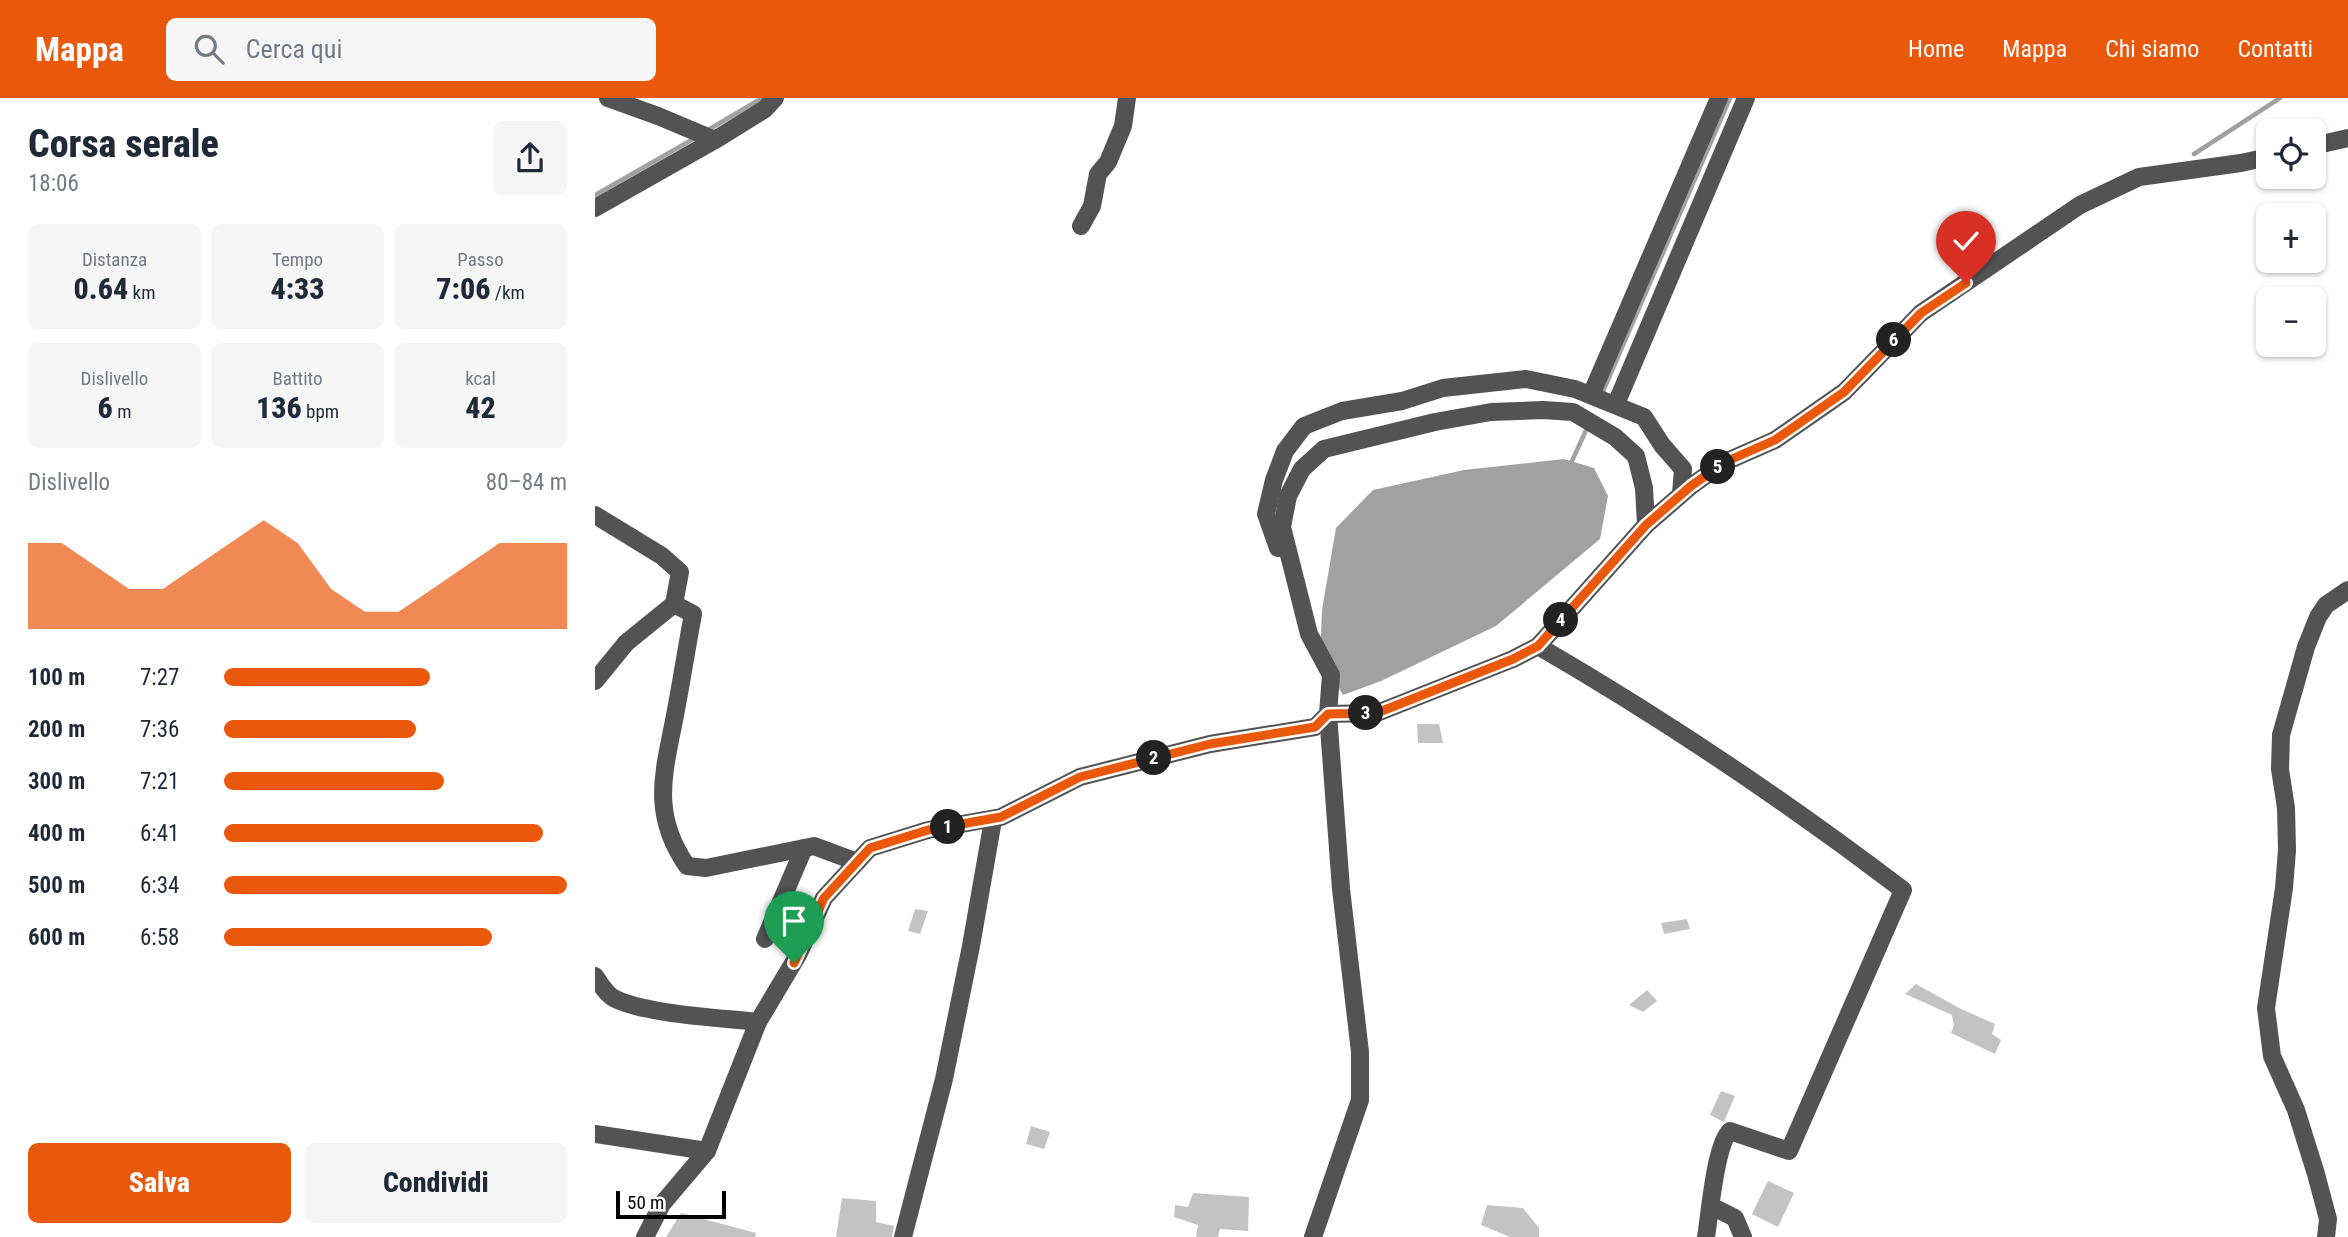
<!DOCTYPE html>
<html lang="it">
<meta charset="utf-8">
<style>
:root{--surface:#fff;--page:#f6f6f7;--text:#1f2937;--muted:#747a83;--accent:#ea580c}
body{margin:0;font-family:"Roboto Condensed",sans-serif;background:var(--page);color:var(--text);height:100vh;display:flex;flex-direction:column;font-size:26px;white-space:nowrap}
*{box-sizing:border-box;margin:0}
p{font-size:23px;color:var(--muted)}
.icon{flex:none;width:38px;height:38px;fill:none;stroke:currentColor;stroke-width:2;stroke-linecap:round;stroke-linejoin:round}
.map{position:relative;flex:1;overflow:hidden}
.sheet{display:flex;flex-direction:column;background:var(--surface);width:595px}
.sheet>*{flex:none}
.buttons{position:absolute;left:1661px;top:21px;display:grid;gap:14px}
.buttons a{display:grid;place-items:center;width:70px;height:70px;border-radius:10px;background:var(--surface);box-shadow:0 2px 5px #0004;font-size:35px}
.scale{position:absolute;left:21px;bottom:18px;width:110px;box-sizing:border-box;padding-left:7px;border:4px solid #000;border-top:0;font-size:19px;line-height:24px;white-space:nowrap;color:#000;-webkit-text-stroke:5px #fff;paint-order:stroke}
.pin{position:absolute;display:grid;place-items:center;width:60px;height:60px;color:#fff;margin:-72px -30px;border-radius:50% 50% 50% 0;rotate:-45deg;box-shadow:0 0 7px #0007}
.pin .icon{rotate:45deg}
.km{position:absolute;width:35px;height:35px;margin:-18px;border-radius:50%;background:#222;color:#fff;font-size:19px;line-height:35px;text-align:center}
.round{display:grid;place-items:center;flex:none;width:74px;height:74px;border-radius:10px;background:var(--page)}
.overview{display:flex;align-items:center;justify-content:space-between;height:119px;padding:0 28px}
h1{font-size:38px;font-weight:800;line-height:52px}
.figures{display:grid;grid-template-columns:repeat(3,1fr);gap:10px;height:119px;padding:7px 28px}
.figures div{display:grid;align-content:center;border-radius:10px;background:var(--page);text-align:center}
.figures b{font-size:30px;font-weight:800}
.figures small{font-size:19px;font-weight:400}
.figures p{font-size:19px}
.chart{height:196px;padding:14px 28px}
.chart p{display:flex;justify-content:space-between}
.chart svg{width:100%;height:126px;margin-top:7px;fill:var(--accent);opacity:.7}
.action{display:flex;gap:14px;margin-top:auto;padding:14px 28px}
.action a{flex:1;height:80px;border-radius:10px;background:var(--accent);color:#fff;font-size:28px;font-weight:800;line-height:80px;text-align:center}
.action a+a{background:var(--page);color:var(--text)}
ul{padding:0 28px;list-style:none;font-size:23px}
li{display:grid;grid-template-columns:112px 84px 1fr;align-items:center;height:52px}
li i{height:18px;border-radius:9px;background:var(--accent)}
header{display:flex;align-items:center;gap:42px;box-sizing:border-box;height:98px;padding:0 35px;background:var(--accent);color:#fff}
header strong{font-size:33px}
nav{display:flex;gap:38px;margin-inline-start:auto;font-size:24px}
.search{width:490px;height:63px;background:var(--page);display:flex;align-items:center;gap:18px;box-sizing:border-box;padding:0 24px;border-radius:10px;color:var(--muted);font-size:26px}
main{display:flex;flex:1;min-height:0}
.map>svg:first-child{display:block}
.water{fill:#a1a1a1}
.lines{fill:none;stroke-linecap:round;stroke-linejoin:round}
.stream{stroke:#a1a1a1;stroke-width:4.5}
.building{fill:#c3c3c3}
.minor{stroke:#535353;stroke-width:18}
.route-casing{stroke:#fff;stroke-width:14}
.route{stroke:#ea580c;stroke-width:9}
</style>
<header>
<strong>Mappa</strong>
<div class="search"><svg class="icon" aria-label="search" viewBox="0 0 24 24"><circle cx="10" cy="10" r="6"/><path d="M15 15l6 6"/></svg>Cerca qui</div>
<nav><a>Home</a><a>Mappa</a><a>Chi siamo</a><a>Contatti</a></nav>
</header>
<main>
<section class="sheet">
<div class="overview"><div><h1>Corsa serale</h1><p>18:06</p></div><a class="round"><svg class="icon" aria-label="share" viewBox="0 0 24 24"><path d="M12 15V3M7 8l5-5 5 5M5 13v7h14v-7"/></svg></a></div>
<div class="figures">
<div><p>Distanza</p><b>0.64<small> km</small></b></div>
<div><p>Tempo</p><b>4:33</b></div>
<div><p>Passo</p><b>7:06<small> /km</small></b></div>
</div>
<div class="figures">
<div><p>Dislivello</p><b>6<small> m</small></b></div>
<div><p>Battito</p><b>136<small> bpm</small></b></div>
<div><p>kcal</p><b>42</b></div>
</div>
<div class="chart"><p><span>Dislivello</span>80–84 m</p>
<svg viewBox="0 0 160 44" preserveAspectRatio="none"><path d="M0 44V14L10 14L20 22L30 30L40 30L50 22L60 14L70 6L80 14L90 30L100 38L110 38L120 30L130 22L140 14L150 14L160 14V44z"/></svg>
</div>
<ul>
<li><b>100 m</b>7:27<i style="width:60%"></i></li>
<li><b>200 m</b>7:36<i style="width:56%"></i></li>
<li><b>300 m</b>7:21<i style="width:64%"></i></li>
<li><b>400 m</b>6:41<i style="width:93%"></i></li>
<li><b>500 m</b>6:34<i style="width:100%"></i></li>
<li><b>600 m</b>6:58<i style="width:78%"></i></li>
</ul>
<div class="action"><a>Salva</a><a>Condividi</a></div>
</section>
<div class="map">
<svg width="1753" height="1139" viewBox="0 0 1753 1139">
<rect width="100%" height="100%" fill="#fff"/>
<polygon class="water" points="969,361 999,370 1013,398 1005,441 901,528 786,583 748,597 725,559 727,512 741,430 778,392 869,372"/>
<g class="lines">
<g class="stream">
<polyline points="113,32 167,0"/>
<polyline points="1599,56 1685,0"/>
<polyline points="0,97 100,40"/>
<polyline points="1006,298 1135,0"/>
<polyline points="977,363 993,328"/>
</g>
</g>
<g class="building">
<polygon points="822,626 844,626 848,645 823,645"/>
<polygon points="320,811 333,813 325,836 313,833"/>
<polygon points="1092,821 1095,831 1069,836 1066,825"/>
<polygon points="1321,886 1364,910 1400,926 1397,936 1406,942 1400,956 1356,935 1359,927 1357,917 1310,896"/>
<polygon points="1052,892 1062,903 1048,914 1034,907"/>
<polygon points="1126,993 1140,998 1129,1024 1115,1017"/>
<polygon points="436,1028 455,1034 449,1051 431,1046"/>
<polygon points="1173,1083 1199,1095 1183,1129 1157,1116"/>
<polygon points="598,1095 654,1099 653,1133 625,1131 623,1139 601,1139 603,1127 579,1119 580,1107 593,1109"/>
<polygon points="247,1100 281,1103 281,1124 299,1128 297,1139 241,1139"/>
<polygon points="892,1107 928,1110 944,1130 944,1139 915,1139 886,1127"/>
<polygon points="86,1115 161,1135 160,1139 71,1139"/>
</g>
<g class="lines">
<g class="minor">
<polyline points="13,0 63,18 120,42"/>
<polyline points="1718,48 1753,40"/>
<polyline points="0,110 120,42 170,11 180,0"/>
<polyline points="486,128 497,108 503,76 513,64 528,28 532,0"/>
<polyline points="996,297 1124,0"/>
<polyline points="1021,306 1151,0"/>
<path d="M0 417 67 458 85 474 79 506 98 516C92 548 87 580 81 612 70 672 54 713 92 768L111 770 219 748 262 764"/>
<polyline points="683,450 671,416 679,382 690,353 709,328 747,313 807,303 848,290 931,281 980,291 1049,319 1067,347 1088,371 1086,396"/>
<path d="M943 548C1069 621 1192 704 1308 792L1194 1053 1135 1033C1120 1047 1115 1116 1111 1139"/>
<polyline points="0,583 31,545 79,506"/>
<polyline points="733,616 782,615 918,561 943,548 1051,427 1096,388 1130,364 1180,342 1249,294 1326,215 1485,107 1544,79 1646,65 1673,59"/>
<polyline points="170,841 209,750"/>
<path d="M0 878C5 886 10 894 17 899 45 916 128 920 163 924"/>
<polyline points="0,1036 112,1053"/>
<polyline points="1116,1108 1140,1120 1148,1139"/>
<polyline points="50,1139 67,1106 112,1053 163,924 203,857 229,800 275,750 333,732 406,719 485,679 615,646 720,629 733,616"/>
<polyline points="308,1139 349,981 376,848 398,722"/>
<polyline points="718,1139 765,1002 765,954 746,791 733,616 736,577 714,536 687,429 693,398 707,371 729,351 840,324 896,314 948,312 978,314 1020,339 1041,358 1049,390 1051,427"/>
<polyline points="1731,1139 1733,1121 1721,1076 1701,1012 1677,958 1671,910 1689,790 1692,752 1691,710 1685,671 1686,637 1711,549 1723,519 1731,507 1753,492"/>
</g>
</g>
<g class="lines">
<g class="route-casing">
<polyline id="route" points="199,865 229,800 275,750 333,732 406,719 485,679 615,646 720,629 733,616 782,615 918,561 943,548 1051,427 1096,388 1130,364 1180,342 1249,294 1326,215 1371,185"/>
</g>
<use href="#route" class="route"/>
</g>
</svg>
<div class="buttons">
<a><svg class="icon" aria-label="locate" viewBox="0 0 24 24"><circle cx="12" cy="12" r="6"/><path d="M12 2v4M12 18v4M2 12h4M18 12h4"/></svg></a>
<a>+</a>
<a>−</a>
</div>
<div class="scale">50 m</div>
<div class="pin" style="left:199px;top:865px;background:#1e9e55"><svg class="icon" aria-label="arrive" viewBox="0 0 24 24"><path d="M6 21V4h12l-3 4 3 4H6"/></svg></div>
<div class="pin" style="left:1371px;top:185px;background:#d93025"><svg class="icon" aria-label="check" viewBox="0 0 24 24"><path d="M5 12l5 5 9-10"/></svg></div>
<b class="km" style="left:353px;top:729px">1</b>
<b class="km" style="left:559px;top:660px">2</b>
<b class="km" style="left:771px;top:615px">3</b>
<b class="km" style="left:966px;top:522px">4</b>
<b class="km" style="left:1123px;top:369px">5</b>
<b class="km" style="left:1299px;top:242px">6</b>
</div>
</main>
